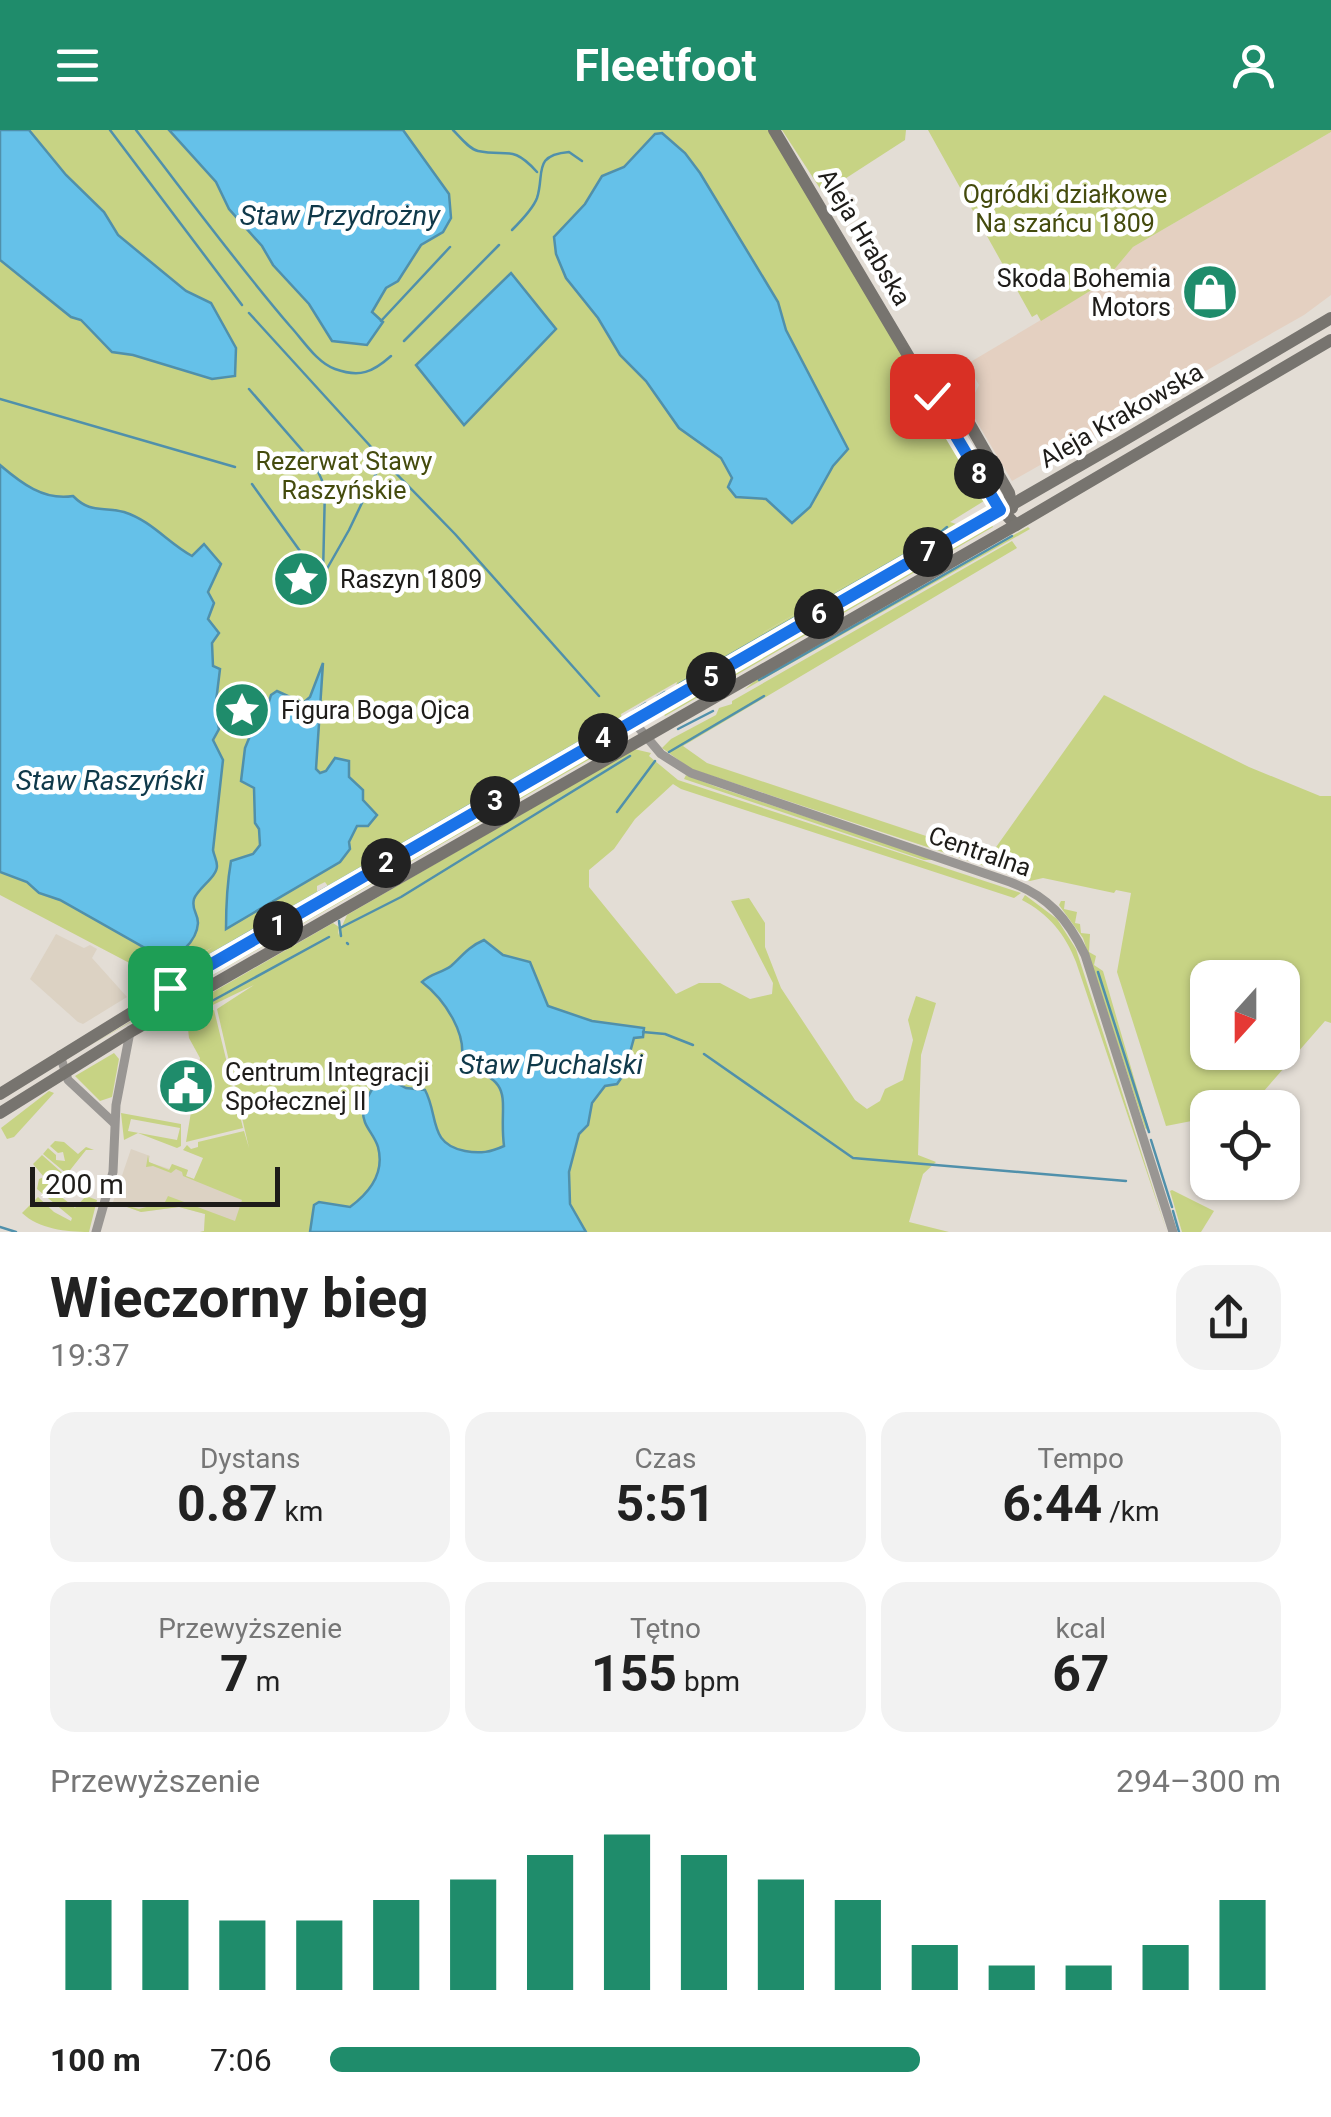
<!DOCTYPE html>
<html lang="pl">
<meta charset="utf-8">
<style>
:root{--surface:#fff;--page:#f2f2f2;--text:#222;--muted:#767676;--accent:#1f8c6b}
body{margin:0;font-family:Roboto,sans-serif;background:var(--page);color:var(--text);height:100vh;display:flex;flex-direction:column;font-size:38px;white-space:nowrap}
*{box-sizing:border-box;margin:0}
p{font-size:32px;color:var(--muted)}
.icon{flex:none;width:55px;height:55px;fill:none;stroke:currentColor;stroke-width:2;stroke-linecap:round;stroke-linejoin:round}
.map{position:relative;height:1102px;overflow:hidden}
.drawer{display:flex;flex-direction:column;background:var(--surface);flex:1}
.drawer>*{flex:none}
.needle{width:65px;rotate:201deg}
.controls{position:absolute;left:1190px;top:830px;display:grid;gap:20px}
.controls a{display:grid;place-items:center;width:110px;height:110px;border-radius:20px;background:var(--surface);box-shadow:0 2px 8px #0004;font-size:50px}
.scale{position:absolute;left:30px;bottom:25px;width:250px;box-sizing:border-box;padding-left:10px;border:5px solid #1e1c19;border-top:0;font-size:28px;line-height:35px;white-space:nowrap;color:#1e1c19;-webkit-text-stroke:8px #fff;paint-order:stroke}
.pin{position:absolute;display:grid;place-items:center;width:85px;height:85px;color:#fff;margin:-42px;border-radius:20px;box-shadow:0 5px 15px #0006}
.km{position:absolute;width:50px;height:50px;margin:-25px;border-radius:50%;background:#222;color:#fff;font-size:28px;line-height:50px;text-align:center}
.round{display:grid;place-items:center;flex:none;width:105px;height:105px;border-radius:30px;background:var(--page)}
.summary{display:flex;align-items:center;justify-content:space-between;height:170px;padding:0 50px}
h1{font-size:55px;font-weight:700;line-height:75px}
.metrics{display:grid;grid-template-columns:repeat(3,1fr);gap:15px;height:170px;padding:10px 50px}
.metrics div{display:grid;align-content:center;border-radius:25px;background:var(--page);text-align:center}
.metrics b{font-size:50px;font-weight:700}
.metrics small{font-size:28px;font-weight:400}
.metrics p{font-size:28px}
.chart{height:280px;padding:20px 50px}
.chart p{display:flex;justify-content:space-between}
.chart svg{width:100%;height:180px;margin-top:10px;stroke:var(--accent);stroke-width:6}
ul{padding:0 50px;list-style:none;font-size:32px}
li{display:grid;grid-template-columns:160px 120px 1fr;align-items:center;height:75px}
li i{height:25px;border-radius:12px;background:var(--accent)}
header{display:flex;justify-content:space-between;align-items:center;height:130px;padding:0 50px;background:var(--accent);color:#fff;font-size:45px;font-weight:700}
.map>svg:first-child{display:block}
.commercial{fill:#e4d0c1}
.built{fill:#dcd2c3}
.green{fill:#c7d384;fill-rule:evenodd}
.water{fill:#65c1e9;stroke:#5090ab;stroke-width:2.5}
.lines{fill:none;stroke-linecap:round;stroke-linejoin:round}
.stream{stroke:#5090ab;stroke-width:2.5}
.street{stroke:#999693;stroke-width:9}
.secondary{stroke:#77746f;stroke-width:12}
.route-casing{stroke:#fff;stroke-width:20}
.route{stroke:#1a73e8;stroke-width:12}
.labels{text-anchor:middle;stroke-width:9;stroke-linejoin:round;paint-order:stroke}
.park-label{font-size:25px;fill:#444b0d;stroke:#fff}
.street-label{font-size:25px;fill:#1e1c19;stroke:#fff}
.poi-label{font-size:25px;fill:#1e1c19;stroke:#fff;text-anchor:start}
.water-label{font-size:28px;font-style:italic;fill:#0f394a;stroke:#fff}
</style>
<header><svg class="icon" aria-label="menu" viewBox="0 0 24 24"><path d="M4 6h16M4 12h16M4 18h16"/></svg>Fleetfoot<svg class="icon" aria-label="person" viewBox="0 0 24 24"><circle cx="12" cy="8" r="4"/><path d="M4 21q1-7 8-7t8 7"/></svg></header>
<div class="map">
<svg width="1331" height="1102" viewBox="0 0 1331 1102">
<rect width="100%" height="100%" fill="#e3ddd5"/>
<polygon class="commercial" points="1331,2 1331,165 1304,185 1012,351 968,277 979,255 967,234 1103,153 1133,117"/>
<g class="built">
<polygon points="56,804 84,818 90,815 97,819 92,828 127,867 83,894 78,892 30,849"/>
<polygon points="131,1019 150,1026 148,1032 170,1039 172,1034 188,1040 186,1046 194,1049 197,1043 261,1076 261,1102 200,1102 204,1101 205,1084 179,1077 141,1082 113,1072"/>
</g>
<g class="green">
<polygon points="0,0 770,0 985,366 984,371 950,392 956,394 932,411 675,559 677,552 891,429 621,584 622,589 330,759 325,752 317,756 317,767 168,852 165,848 213,817 158,848 0,765"/>
<polygon points="782,0 906,0 905,10 823,63"/>
<polygon points="928,0 1331,0 1331,2 1133,117 1103,153 1041,191 1037,184 1032,187"/>
<polygon points="991,393 993,397 665,586 662,582"/>
<polygon points="1028,397 1030,399 744,560 757,549"/>
<path d="M1012 411 1017 418 683 616 707 633 989 727 1104 565 1249 637 1320 666H1331V893L1325 891 1250 977 1208 978 1207 988 1166 996 1117 842 1131 763 1116 760 1114 763 1043 748 1030 751 691 639 662 618 671 609 716 585 719 578 732 574V571ZM1208 848H1282V922H1208Z"/>
<polygon points="624,604 628,605 625,609 75,924"/>
<polygon points="634,619 651,623 649,626 678,650 1021,763 1014,768 681,659 673,654 635,689 614,719 589,740 589,757 676,864 699,853 720,853 750,869 772,864 773,853 731,771 749,768 765,793 765,817 781,858 855,970 867,979 880,971 885,959 903,950 913,910 908,890 916,866 936,873 921,925 918,1025 936,1032 923,1044 909,1092 949,1102 200,1102 204,1101 205,1084 179,1077 141,1082 113,1072 139,1079 165,1072 168,1066 235,1091 242,1070 183,1046 182,1042 176,1039 171,1043 153,1036 146,1037 148,1025 149,1032 169,1040 172,1034 188,1040 186,1046 194,1049 203,1028 183,1020 187,1015 191,1019 198,1017 198,1012 244,1001 249,1018 217,879 254,855 188,887 194,873 333,793 339,797 338,805 347,785"/>
<polygon points="686,645 717,657 935,730 924,730 684,649"/>
<path d="M1025 765 1057 789 1076 819 1167 1102 1076 832C1065 804 1049 784 1022 770Z"/>
<polygon points="1061,771 1065,771 1064,779 1077,782 1075,793 1080,794 1081,803 1090,804 1089,822 1096,826 1094,835 1103,841 1150,1003 1145,998 1083,808 1059,775"/>
<polygon points="214,880 243,998 186,1012 200,928 189,908 187,890"/>
<polygon points="114,923 119,929 112,967 100,971 75,946"/>
<polygon points="49,961 54,963 14,1007 7,1009 1,998"/>
<path d="M121 983 181 994V1016L177 1018 138 1003 124 1010ZM131 989 180 998 177 1010 128 1001Z"/>
<polygon points="55,1011 64,1012 78,1024 86,1017 94,1020 86,1020 67,1044 43,1024 48,1018 56,1025 56,1030 65,1031 63,1022 58,1023 50,1016"/>
<path d="M42 1025 68 1048 53 1060 75 1078 86 1066 97 1070 89 1102C66 1102 39 1099 22 1083L38 1067 54 1082 71 1091 72 1088 37 1059 39 1049 44 1047 33 1034Z"/>
<polygon points="1172,1060 1214,1081 1201,1102 1182,1102 1170,1061"/>
</g>
<g class="water">
<polygon points="0,0 29,0 66,45 104,82 118,105 186,161 211,173 236,218 235,246 212,249 133,225 112,222 81,190 71,187 0,130"/>
<polygon points="169,0 403,0 449,64 451,88 443,102 421,115 398,151 386,158 372,182 383,192 367,215 332,211 309,174 273,135 262,116 229,79 216,52"/>
<polygon points="662,3 685,23 700,43 778,172 786,200 848,319 833,336 810,377 792,393 766,369 736,367 728,357 732,348 721,328 679,298 646,251 620,225 598,188 566,148 556,124 554,107 585,74 602,46 624,37 655,4"/>
<polygon points="511,143 556,199 464,295 416,235"/>
<path d="M0 335C21 353 44 371 73 366 91 384 101 376 124 382 152 391 168 413 192 426L204 414 221 434 208 462 214 473 208 489 219 503 212 513 213 536 220 539 215 580 219 599 213 610 223 630 213 720C214 726 217 730 217 736 217 747 198 758 194 769 191 780 198 783 198 793 197 810 177 832 161 827L60 770 39 763 27 752 0 742Z"/>
<path d="M323 533 316 639 320 643 326 641 335 628 349 631V647L363 660V670L377 685 368 696H357L349 712 350 719 340 732 226 799C226 776 227 754 231 731L253 724 260 715 259 699 255 693 254 658 241 651 245 618 252 601 261 598 271 565 277 561 303 573 310 567Z"/>
<path d="M484 810 503 825 530 832 548 876 592 891 644 898 643 907 634 908 624 944 617 954 605 956 592 973 588 995 579 1004 569 1042 570 1074 586 1102H310L314 1075 319 1072 350 1077C369 1063 385 1043 378 1017 374 1003 362 996 363 980 365 969 375 954 381 945L406 958 425 960C439 986 428 1014 465 1021 480 1024 491 1022 504 1016 498 969 519 952 460 935 470 906 444 869 422 852 431 843 442 843 451 836 463 825 468 817 484 810Z"/>
</g>
<g class="lines">
<g class="stream">
<polyline points="110,0 242,175"/>
<path d="M136 0C187 66 236 133 290 196 303 210 317 233 335 239 360 248 373 242 391 226"/>
<path d="M453 0C460 7 469 19 478 21 507 27 512 14 537 42"/>
<path d="M512 100C520 92 533 79 537 68 545 44 532 25 569 22L582 31"/>
<polyline points="249,183 383,330 455,404 599,566"/>
<polyline points="381,191 450,117"/>
<polyline points="404,211 499,115"/>
<polyline points="249,259 315,335 325,357 323,445"/>
<polyline points="0,269 235,337"/>
<polyline points="252,354 310,435 322,444"/>
<polyline points="324,444 349,400 382,331"/>
<polyline points="759,550 1012,406"/>
<polyline points="679,554 935,407 947,397"/>
<polyline points="657,567 665,562"/>
<polyline points="632,582 646,573"/>
<polyline points="678,599 713,581"/>
<polyline points="669,622 764,566"/>
<polyline points="617,682 655,631"/>
<polyline points="339,791 341,806"/>
<polyline points="340,798 401,767 630,626"/>
<polyline points="347,813 348,814"/>
<polyline points="1098,842 1149,1002"/>
<polyline points="168,849 621,588"/>
<polyline points="201,877 329,807"/>
<polyline points="643,902 665,904 693,915"/>
<polyline points="704,924 853,1028 1126,1051"/>
<polyline points="1151,1010 1172,1077"/>
<polyline points="1173,1081 1179,1102"/>
<polyline points="0,1097 16,1102"/>
</g>
<g class="street">
<path d="M633 591 661 624 691 643 1010 752C1048 766 1068 789 1085 825L1173 1102"/>
<polyline points="60,925 68,950 114,993"/>
<polyline points="96,1102 113,1042 116,975 130,902"/>
</g>
<g class="secondary">
<polyline points="774,0 997,375 1016,395"/>
<polyline points="931,262 937,251 951,250 960,259 957,272"/>
<polyline points="957,272 1009,363 1012,378"/>
<polyline points="0,964 170,859 1119,313 1331,188"/>
<polyline points="0,983 130,902 1016,395 1331,210"/>
</g>
</g>
<g class="lines">
<g class="route-casing">
<polyline id="route" points="170,858 1000,380 932,266"/>
</g>
<use href="#route" class="route"/>
</g>
<defs>
<g id="shop-disc" transform="scale(2.875)"><circle r="9.5" fill="#1f8c6b" stroke="#fff"/><path d="M-5-2.5h2.3a2.7 3.5 0 0 1 5.4 0H5L5.5 6h-11ZM-1.5-2.5h3a1.5 2.3 0 0 0-3 0Z" fill="#fff"/></g>
<g id="sight-disc" transform="scale(2.875)"><circle r="9.5" fill="#1f8c6b" stroke="#fff"/><path d="M0-6L1.8-2.2L6-1.7L2.9 1.2L3.7 5.4L0 3.3L-3.7 5.4L-2.9 1.2L-6-1.7L-1.8-2.2Z" fill="#fff"/></g>
<g id="civic-disc" transform="scale(2.875)"><circle r="9.5" fill="#1f8c6b" stroke="#fff"/><path d="M-.6-6.5H3V-4.5H.6V-3L4-1V1h2V6H-6V1h2V-1L-.6-3ZM-1.2 2.5V6h2.4V2.5Z" fill="#fff"/></g>
</defs>
<g fill-rule="evenodd">
<use href="#shop-disc" x="1210" y="162"/>
<use href="#sight-disc" x="301" y="449"/>
<use href="#sight-disc" x="242" y="580"/>
<use href="#civic-disc" x="186" y="956"/>
</g>
<g class="labels">
<g class="park-label">
<text x="1065" y="73">Ogródki działkowe<tspan x="1065" dy="29">Na szańcu 1809</tspan></text>
<text x="344" y="340">Rezerwat Stawy<tspan x="344" dy="29">Raszyńskie</tspan></text>
</g>
<g class="street-label">
<text transform="translate(865 107) rotate(59)" y="9">Aleja Hrabska</text>
<text transform="translate(1121 285) rotate(-30)" y="9">Aleja Krakowska</text>
<text transform="translate(980 721) rotate(19)" y="9">Centralna</text>
</g>
<g class="poi-label">
<text x="1171" y="157" text-anchor="end">Skoda Bohemia<tspan x="1171" dy="29">Motors</tspan></text>
<text x="340" y="458">Raszyn 1809</text>
<text x="281" y="589">Figura Boga Ojca</text>
<text x="225" y="951">Centrum Integracji<tspan x="225" dy="29">Społecznej II</tspan></text>
</g>
<g class="water-label">
<text x="340" y="95">Staw Przydrożny</text>
<text x="110" y="660">Staw Raszyński</text>
<text x="551" y="944">Staw Puchalski</text>
</g>
</g>
</svg>
<div class="controls">
<a><svg class="needle" viewBox="-14 -14 28 28"><path d="M0-13l5 13h-10z" fill="#e53935"/><path d="M0 13l5-13h-10z" fill="#767676"/></svg></a>
<a><svg class="icon" aria-label="locate" viewBox="0 0 24 24"><circle cx="12" cy="12" r="6"/><path d="M12 2v4M12 18v4M2 12h4M18 12h4"/></svg></a>
</div>
<div class="scale">200 m</div>
<div class="pin" style="left:170px;top:858px;background:#1e9e55"><svg class="icon" aria-label="arrive" viewBox="0 0 24 24"><path d="M6 21V4h12l-3 4 3 4H6"/></svg></div>
<div class="pin" style="left:932px;top:266px;background:#d93025"><svg class="icon" aria-label="check" viewBox="0 0 24 24"><path d="M5 12l5 5 9-10"/></svg></div>
<b class="km" style="left:278px;top:796px">1</b>
<b class="km" style="left:386px;top:733px">2</b>
<b class="km" style="left:495px;top:671px">3</b>
<b class="km" style="left:603px;top:608px">4</b>
<b class="km" style="left:711px;top:547px">5</b>
<b class="km" style="left:819px;top:484px">6</b>
<b class="km" style="left:928px;top:422px">7</b>
<b class="km" style="left:979px;top:344px">8</b>
</div>
<section class="drawer">
<div class="summary"><div><h1>Wieczorny bieg</h1><p>19:37</p></div><a class="round"><svg class="icon" aria-label="share" viewBox="0 0 24 24"><path d="M12 15V3M7 8l5-5 5 5M5 13v7h14v-7"/></svg></a></div>
<div class="metrics">
<div><p>Dystans</p><b>0.87<small> km</small></b></div>
<div><p>Czas</p><b>5:51</b></div>
<div><p>Tempo</p><b>6:44<small> /km</small></b></div>
</div>
<div class="metrics">
<div><p>Przewyższenie</p><b>7<small> m</small></b></div>
<div><p>Tętno</p><b>155<small> bpm</small></b></div>
<div><p>kcal</p><b>67</b></div>
</div>
<div class="chart"><p><span>Przewyższenie</span>294–300 m</p>
<svg viewBox="0 0 160 44" preserveAspectRatio="none"><path d="M5 44V22M15 44V22M25 44V27M35 44V27M45 44V22M55 44V17M65 44V11M75 44V6M85 44V11M95 44V17M105 44V22M115 44V33M125 44V38M135 44V38M145 44V33M155 44V22"/></svg>
</div>
<ul>
<li><b>100 m</b>7:06<i style="width:62%"></i></li>
</ul>
</section>
